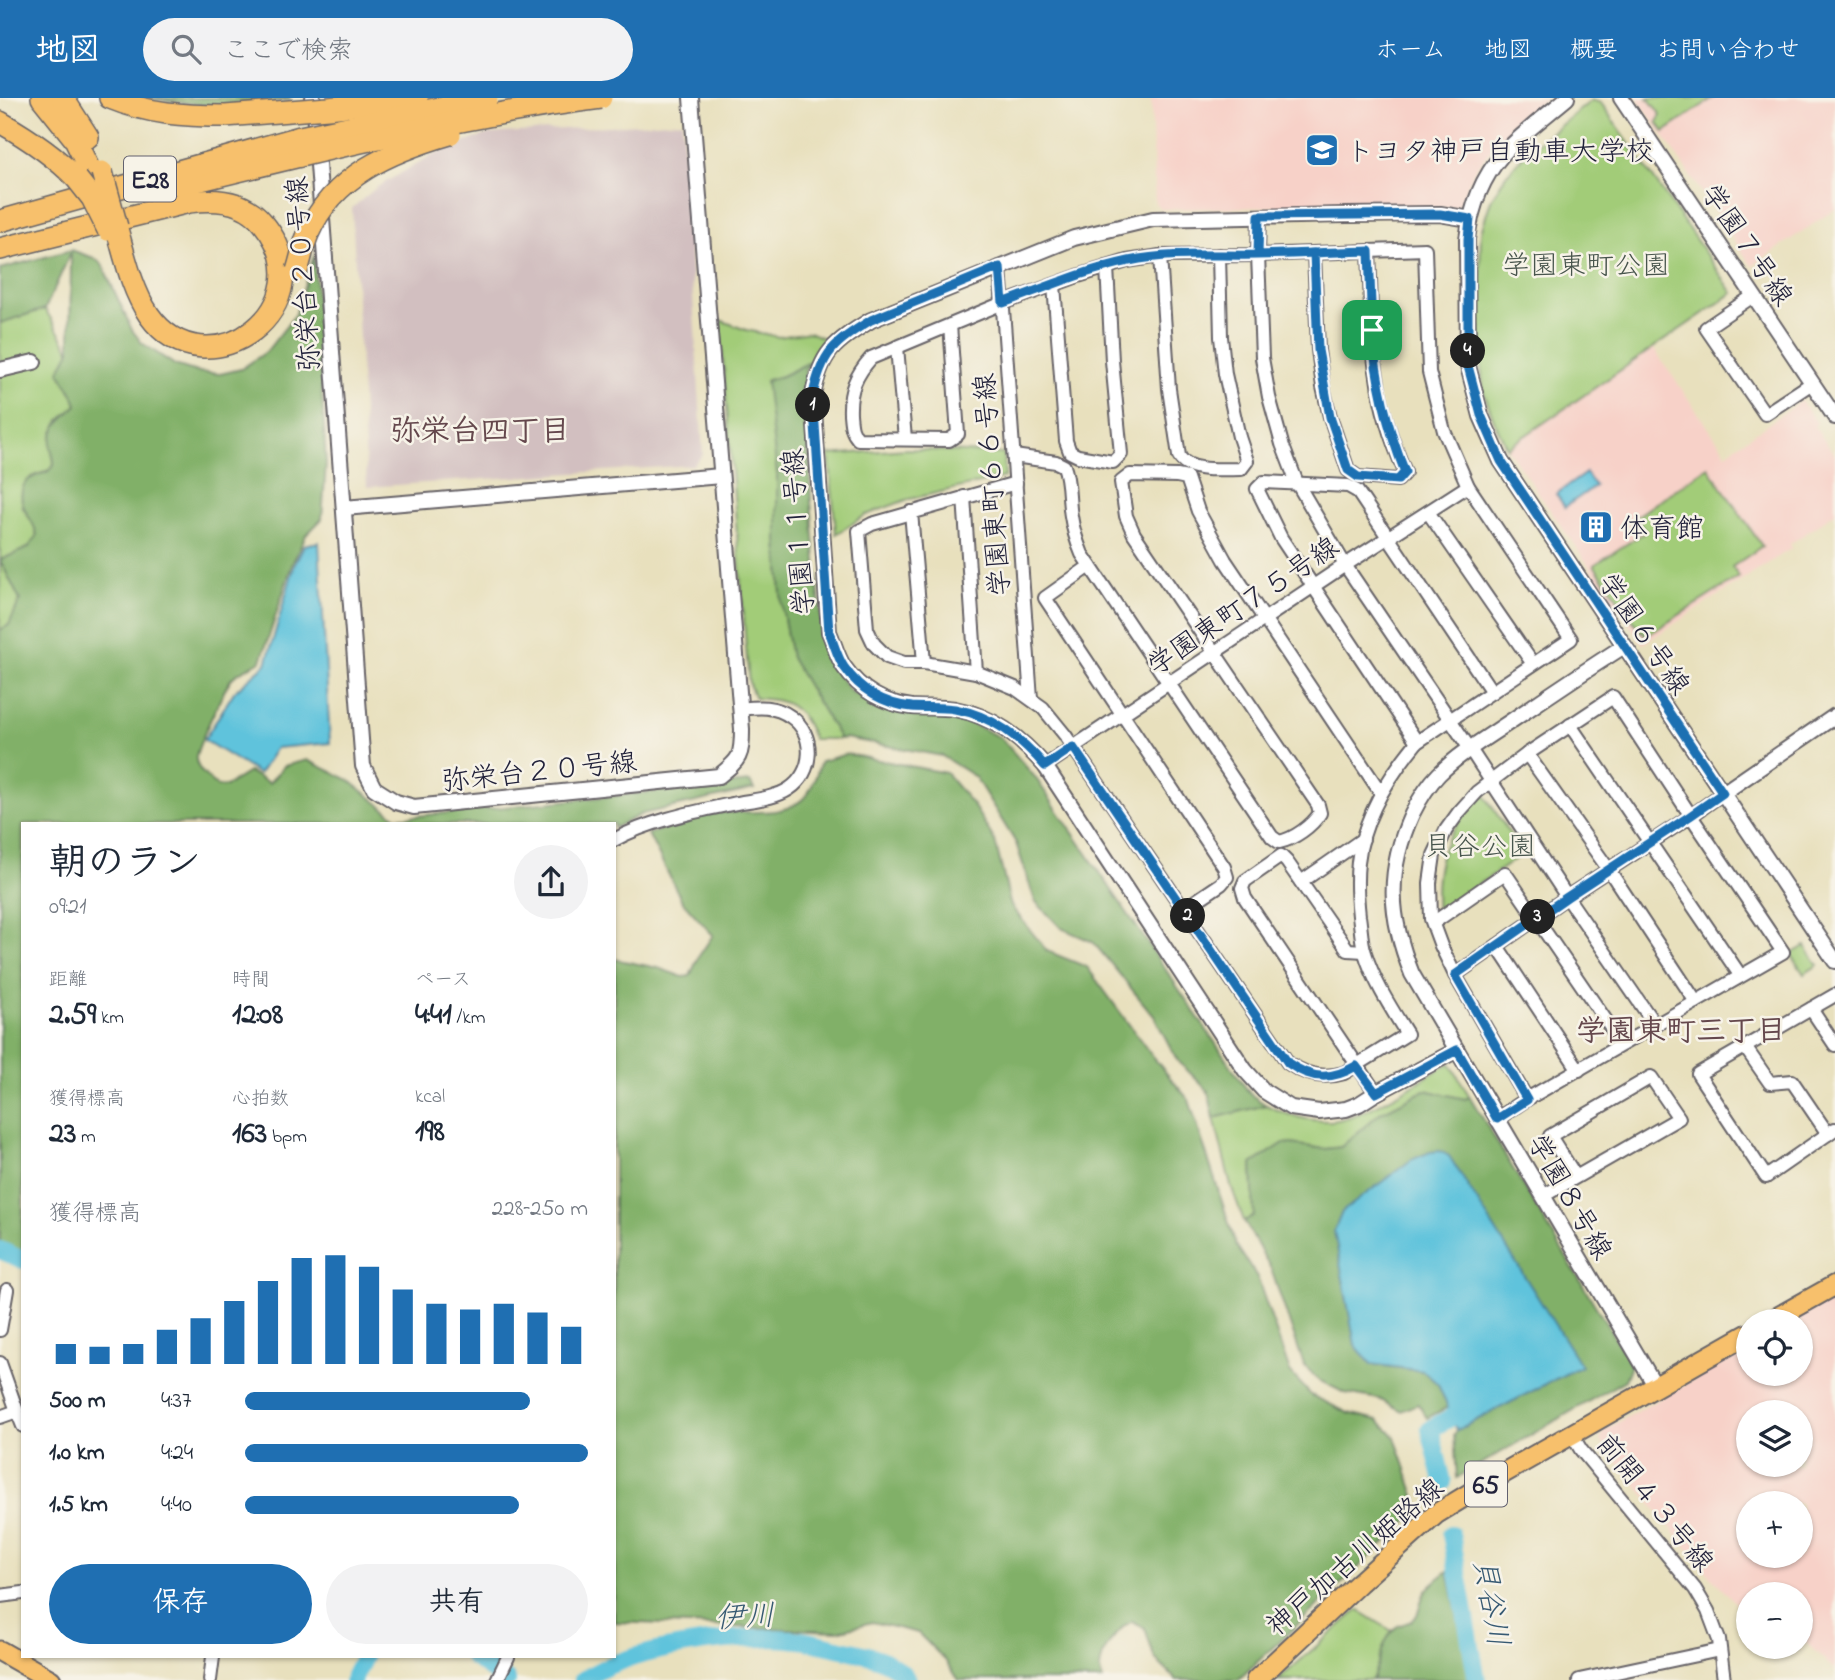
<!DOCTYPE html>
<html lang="ja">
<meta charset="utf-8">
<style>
:root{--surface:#fff;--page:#f2f2f3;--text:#1f2937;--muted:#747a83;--accent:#1f6fb2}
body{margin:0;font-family:"Indie Flower","Klee One",sans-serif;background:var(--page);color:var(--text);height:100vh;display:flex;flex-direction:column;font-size:26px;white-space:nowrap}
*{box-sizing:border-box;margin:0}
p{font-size:23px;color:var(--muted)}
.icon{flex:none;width:38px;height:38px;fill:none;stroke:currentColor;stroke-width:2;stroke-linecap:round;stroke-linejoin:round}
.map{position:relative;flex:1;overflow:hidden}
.side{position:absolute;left:21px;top:724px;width:595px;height:836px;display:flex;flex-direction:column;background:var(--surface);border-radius:0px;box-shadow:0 2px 5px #0004}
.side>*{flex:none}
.controls{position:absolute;left:1736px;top:1211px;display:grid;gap:14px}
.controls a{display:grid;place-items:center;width:77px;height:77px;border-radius:50%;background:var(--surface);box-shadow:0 2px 5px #0004;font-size:35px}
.pin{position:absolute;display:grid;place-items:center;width:60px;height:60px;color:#fff;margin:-30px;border-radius:14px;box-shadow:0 4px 10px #0006}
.km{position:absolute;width:35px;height:35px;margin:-18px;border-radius:50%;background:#222;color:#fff;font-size:19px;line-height:35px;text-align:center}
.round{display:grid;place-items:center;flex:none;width:74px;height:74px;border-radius:37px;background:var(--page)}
.head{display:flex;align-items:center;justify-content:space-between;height:119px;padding:0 28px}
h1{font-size:38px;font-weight:700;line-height:52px}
.stats{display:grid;grid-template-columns:repeat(3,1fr);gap:10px;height:119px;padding:7px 28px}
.stats div{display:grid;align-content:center}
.stats b{font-size:30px;font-weight:700}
.stats small{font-size:19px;font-weight:400}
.stats p{font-size:19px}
.chart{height:196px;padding:14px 28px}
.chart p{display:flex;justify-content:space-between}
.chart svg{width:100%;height:126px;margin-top:7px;stroke:var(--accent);stroke-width:6}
.button{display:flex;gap:14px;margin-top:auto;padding:14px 28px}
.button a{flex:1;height:80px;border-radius:42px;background:var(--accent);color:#fff;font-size:28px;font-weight:700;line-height:80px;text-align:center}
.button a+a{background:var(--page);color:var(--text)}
ul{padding:0 28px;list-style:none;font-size:23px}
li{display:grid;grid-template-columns:112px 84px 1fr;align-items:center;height:52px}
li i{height:18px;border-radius:9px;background:var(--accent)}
header{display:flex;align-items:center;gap:42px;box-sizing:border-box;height:98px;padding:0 35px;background:var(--accent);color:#fff}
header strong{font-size:33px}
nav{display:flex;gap:38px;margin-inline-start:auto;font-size:24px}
.search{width:490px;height:63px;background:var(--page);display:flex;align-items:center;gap:18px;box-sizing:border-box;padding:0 24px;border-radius:38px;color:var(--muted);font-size:26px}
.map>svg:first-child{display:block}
.built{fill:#f7d1c8;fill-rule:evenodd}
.industrial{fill:#d2bfc0}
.green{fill:#a2cc78;stroke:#62775a;stroke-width:2}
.forest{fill:#81b068;stroke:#526952;stroke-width:2}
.water{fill:#5ec3dc;stroke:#40728c;stroke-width:2}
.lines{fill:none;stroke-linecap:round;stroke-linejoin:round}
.river{stroke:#5ec3dc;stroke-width:18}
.minor-casing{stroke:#676468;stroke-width:16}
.tertiary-casing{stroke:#676468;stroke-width:18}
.primary-casing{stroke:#676468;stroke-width:23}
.motorway-casing{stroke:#676468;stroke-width:24}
.minor{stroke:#fff;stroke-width:12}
.tertiary{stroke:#fff;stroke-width:14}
.primary{stroke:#f7c06c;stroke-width:19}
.motorway{stroke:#f7c06c;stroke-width:21}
.motorway-bridge-casing{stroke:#676468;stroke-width:24;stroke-linecap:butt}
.motorway-bridge{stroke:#f7c06c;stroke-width:21}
.route-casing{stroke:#fff;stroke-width:14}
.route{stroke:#1f6fb2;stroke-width:9}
.labels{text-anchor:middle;stroke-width:5;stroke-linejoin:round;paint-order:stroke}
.shield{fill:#f7f3e8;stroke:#62616f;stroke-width:2}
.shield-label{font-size:26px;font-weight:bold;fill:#22223b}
.poi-label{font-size:28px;fill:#22223b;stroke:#f7f3e8;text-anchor:start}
.street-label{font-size:28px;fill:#22223b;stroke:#f7f3e8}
.park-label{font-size:28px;fill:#48554d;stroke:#f7f3e8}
.neighbourhood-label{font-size:30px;font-weight:bold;fill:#65484d;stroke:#f7f3e8}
.water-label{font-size:30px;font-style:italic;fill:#375a73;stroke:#f7f3e8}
</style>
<header>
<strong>地図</strong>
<div class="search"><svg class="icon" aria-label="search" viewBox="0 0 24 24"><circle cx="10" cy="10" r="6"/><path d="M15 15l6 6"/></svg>ここで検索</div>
<nav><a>ホーム</a><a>地図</a><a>概要</a><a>お問い合わせ</a></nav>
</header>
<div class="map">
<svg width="1835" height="1582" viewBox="0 0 1835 1582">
<rect width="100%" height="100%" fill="#f7f3e8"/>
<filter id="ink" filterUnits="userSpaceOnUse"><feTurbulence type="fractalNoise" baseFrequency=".0143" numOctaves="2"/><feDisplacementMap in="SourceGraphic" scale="14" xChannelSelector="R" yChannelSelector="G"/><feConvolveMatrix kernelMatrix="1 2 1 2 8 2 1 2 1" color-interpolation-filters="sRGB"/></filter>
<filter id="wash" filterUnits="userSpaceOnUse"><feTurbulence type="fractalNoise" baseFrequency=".00686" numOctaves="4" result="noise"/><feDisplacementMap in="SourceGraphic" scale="28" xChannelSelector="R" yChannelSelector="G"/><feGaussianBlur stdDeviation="1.57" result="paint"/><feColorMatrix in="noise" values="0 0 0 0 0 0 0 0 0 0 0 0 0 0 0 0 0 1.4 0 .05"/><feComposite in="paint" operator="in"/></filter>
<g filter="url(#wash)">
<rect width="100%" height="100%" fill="#e8e0bd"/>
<g class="built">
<polygon points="1151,0 1546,0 1507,34 1475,71 1459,108 1454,110 1330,108 1161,111 1155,105"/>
<polygon points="1637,0 1835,0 1835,111 1752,168"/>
<polygon points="1653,250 1726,355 1801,303 1817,325 1814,328 1835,357 1835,415 1790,446 1792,450 1643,546 1507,350"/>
<path d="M1835 1200V1572L1801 1540V1496H1748V1518L1707 1474 1600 1343 1605 1332 1748 1250V1276H1801V1223H1794ZM1748 1314H1801V1367H1748ZM1801 1405V1458H1748V1405Z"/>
</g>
<polygon class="industrial" points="682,23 703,357 693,367 367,389 352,110 377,89 434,56 488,36"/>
<g class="green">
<polygon points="1648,0 1713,0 1664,34 1657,24 1661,17"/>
<polygon points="1592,2 1601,5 1733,195 1507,350 1495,325 1483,292 1479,232 1481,134 1491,102 1506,77 1527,54"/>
<polygon points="45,211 70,253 59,274 73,296 77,307 59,323 51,348 54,364 53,368 51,371 30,380 22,408 34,427 37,438 28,450 0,462 20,502 9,527 0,532 0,225"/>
<path d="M720 222 746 232 779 239 809 234 825 241 814 262 782 278 767 282 777 376V441L782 509 791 560 840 641H813C807 624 798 607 779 603 771 601 762 601 755 600L749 586Z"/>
<polygon points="907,351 1004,356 1005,379 906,402 866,417 836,436 829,357"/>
<polygon points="1708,369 1762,448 1732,469 1739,479 1646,538 1643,533 1641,534 1594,467 1645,434 1636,419"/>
<path d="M1483 695 1523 756 1437 815C1432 760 1446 734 1483 695Z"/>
<polygon points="1805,848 1818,867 1804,876 1791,856"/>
<path d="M1450 965 1470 999 1465 1001 1425 992 1380 1015 1341 1049 1325 1051 1284 1045 1252 1066 1254 1119 1244 1123 1231 1088 1214 1020 1266 1007C1286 1017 1306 1023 1329 1023 1362 1022 1420 982 1450 965Z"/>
<polygon points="1358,1512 1392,1533 1385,1547 1372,1582 1278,1582"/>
</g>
<g class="forest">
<polygon points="144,0 290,0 290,2 206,7"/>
<path d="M71 152 94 160 102 166 132 232 142 245 175 267 197 274 220 276 241 271 266 254 295 217 314 157 326 366 322 421 306 437 293 464 261 563C252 568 239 573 232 580 227 585 196 651 196 659 195 671 210 682 218 689L226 688 249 674 269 685 284 668 307 662 349 682 397 720 750 684 754 691 642 716 614 730V726H23V1156L0 1147V532L9 527 20 502 0 462 28 450 37 438C35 421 18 411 22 393 25 374 49 379 54 367 55 362 52 356 51 351 48 331 64 319 77 307L73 296 59 274 70 253 71 154 45 211 0 225V171Z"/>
<polygon points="814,262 805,271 811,403 824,556 850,593 887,612 964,622 1001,640 1035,679 1250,996 1266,1007 1214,1020 1208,993 1177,962 1154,918 1093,844 1061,830 1035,803 1016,745 975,679 942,658 845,640 840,641 791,560 782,509 777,441 777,376 766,283 782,278"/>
<path d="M847 656 946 675 973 707 995 743 1011 808 1047 853 1087 869 1152 958 1189 1002 1236 1147 1257 1179 1290 1274 1311 1297 1348 1315 1378 1322 1390 1333 1395 1339 1420 1412 1238 1582H1177L1159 1565 1154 1559 1145 1530 1132 1523C1117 1531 1101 1553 1100 1571 1100 1574 1102 1579 1103 1582H959L945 1562 918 1535 872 1524 838 1533 614 1524V861L658 870 683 879 690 878 699 858 713 837 682 803 648 736C670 729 694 719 717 715 745 711 784 722 806 698 813 690 817 674 821 663Z"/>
<polygon points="1425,992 1465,1001 1470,999 1631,1267 1625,1282 1457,1380 1454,1338 1457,1332 1581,1268 1371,1266 1423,1273 1438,1286 1448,1309 1427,1320 1418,1306 1402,1313 1379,1301 1345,1295 1318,1282 1304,1267 1271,1171 1244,1123 1254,1118 1252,1066 1284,1045 1325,1051 1341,1049 1380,1015"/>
<path d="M1448 1473 1471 1582H1372C1379 1566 1382 1544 1394 1531 1400 1524 1412 1527 1417 1517 1419 1512 1420 1506 1422 1501 1426 1489 1438 1481 1448 1473Z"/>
</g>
<g class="water">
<polygon points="1586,375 1595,388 1565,409 1556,396"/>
<polygon points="319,444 330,645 276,650 259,676 204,642 234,594 266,566 295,465 304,447"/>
<polygon points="1440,1053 1449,1058 1581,1268 1457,1332 1438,1286 1423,1273 1371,1266 1355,1247 1334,1133 1342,1114 1411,1062 1430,1054"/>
</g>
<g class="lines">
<g class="river">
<polyline points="0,1152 23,1162"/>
<polyline points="1443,1384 1430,1331 1452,1319"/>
<polyline points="1451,1436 1477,1582"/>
<polyline points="473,1559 507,1582"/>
<polyline points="353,1582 364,1559"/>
<path d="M583 1582C593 1576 604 1569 616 1565 665 1547 748 1535 800 1542 814 1544 828 1548 842 1551 866 1556 893 1561 908 1582"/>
</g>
</g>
</g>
<g filter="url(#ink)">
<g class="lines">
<g class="minor-casing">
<g id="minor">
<polyline points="1259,118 1258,157 1262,260 1269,299 1282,346 1297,385 1345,467 1470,651 1567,799 1655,927"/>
<path d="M1314 155 1318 252 1323 289 1330 319 1348 372 1358 379 1398 382 1405 374C1392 344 1381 312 1377 279 1370 238 1371 195 1369 153"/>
<path d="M1160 158 1169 291 1179 358C1188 375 1223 371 1241 371L1247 363 1239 339 1225 276 1221 239 1219 157"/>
<polyline points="1000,169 1031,601"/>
<polyline points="1054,187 1066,343 1070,354 1078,358 1113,364 1121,356 1112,263 1107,169"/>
<polyline points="1753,198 1706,230 1765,316 1812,285"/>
<path d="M950 227 958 336 949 342 858 341C851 333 851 327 850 316 849 292 856 277 871 260L1003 205 1078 178 1127 163 1160 158 1258 157 1425 151 1429 274 1444 333 1468 388 1571 541 1417 644C1389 678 1363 719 1358 764 1356 782 1357 800 1359 818 1361 830 1361 843 1365 855 1374 884 1391 910 1407 936L1344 975C1324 981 1305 977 1288 965L1065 637 1043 610 1015 590 976 574 924 565H904L887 559 874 546 867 531 859 433 872 426 1016 385"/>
<polyline points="897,249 905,341"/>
<path d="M1014 358 1056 364 1064 368C1070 384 1068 401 1071 418 1073 432 1077 444 1082 456L1272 739 1279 744C1294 741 1312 728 1320 715L1318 707 1134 436 1126 418 1121 384 1130 377 1177 378 1187 380 1198 413 1225 462 1381 695"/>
<polyline points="964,399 976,574"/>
<polyline points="911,414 924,565"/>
<polyline points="1428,414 1533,566"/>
<polyline points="1090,468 1045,500 1224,769 1227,779 1221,786 1184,811"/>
<polygon points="1613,599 1691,718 1783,854 1527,1001 1455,877 1441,848 1431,821 1430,785 1434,757 1446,732 1459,714 1477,694 1527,656"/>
<polyline points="1570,627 1740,877"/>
<polyline points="1417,644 1281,440 1257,391 1264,384 1348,388 1357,393 1492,594"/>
<polyline points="1527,656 1609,772 1696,904"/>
<polyline points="1045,668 1339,471 1468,388"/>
<path d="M614 742C648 723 694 714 732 706 750 702 774 701 789 691 814 675 816 636 791 619 775 607 758 609 740 611"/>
<polyline points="1301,784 1363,741"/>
<polyline points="1433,825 1505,775 1622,946"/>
<polyline points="1497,848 1579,972"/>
<polyline points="1364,853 1348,852 1287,764 1281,758 1245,783 1242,790 1245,800 1376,995"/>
<polyline points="1455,877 1567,799 1691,718 1723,695"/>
<polyline points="1835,897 1698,976 1766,1079 1835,1031"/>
<polyline points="1811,911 1835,947"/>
<polyline points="1745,949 1770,985 1792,983 1828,1036"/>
<polyline points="1497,1021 1527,1001"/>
<polyline points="1543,1098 1679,1020 1651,979 1550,1038 1576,1079"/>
<polyline points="0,1232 7,1192"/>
<polyline points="0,1265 17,1313"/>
<polyline points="0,1319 17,1313 23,1328"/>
<polyline points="1572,1337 1581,1352 1695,1491 1708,1513 1719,1542 1724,1582"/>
<polyline points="0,1498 23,1495"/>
<polyline points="210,1582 213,1559"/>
<polyline points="497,1582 508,1559"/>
<polyline points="1579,1582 1720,1552"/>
</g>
</g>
<g class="tertiary-casing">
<g id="tertiary">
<path d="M313 0 363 668 374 690 396 704 414 709 719 678C740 661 742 659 742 631L691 0"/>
<path d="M1567 0C1547 17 1520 37 1502 57 1482 80 1471 111 1467 141L1468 268 1481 318 1501 363 1835 863"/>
<polyline points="1621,0 1835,319"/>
<polyline points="0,272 34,264"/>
<polyline points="344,410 721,378"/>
<path d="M1624 548C1588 571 1552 595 1517 619 1491 637 1461 654 1439 676 1428 687 1419 702 1412 716 1386 773 1389 819 1412 876L1656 1289"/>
<polyline points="1723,695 1835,618"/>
<path d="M1457 952 1376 995 1359 1006 1346 1011 1319 1014 1291 1010 1264 993 1245 972 1045 668C1021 640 993 618 955 611 941 609 926 610 912 609 884 606 860 592 844 569 837 559 834 545 829 534L813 297C821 254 834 245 871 222L1074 140 1153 121 1346 117 1440 116 1470 121"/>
</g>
</g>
<g class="primary-casing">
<g id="primary">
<polyline points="1771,1223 1835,1187"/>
<polyline points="0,1553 51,1582"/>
<polyline points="1256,1582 1359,1485 1436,1416 1495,1380 1748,1236"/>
</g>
</g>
<g class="motorway-casing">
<g id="motorway">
<polyline points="42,0 74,40 92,77"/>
<polyline points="63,0 88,39"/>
<path d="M110 0C149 16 184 18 225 18"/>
<path d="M0 24C28 40 55 58 77 81"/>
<polyline points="180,87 300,58"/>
<polyline points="0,123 300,39"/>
<path d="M0 151 189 104C216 100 245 102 263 125 331 207 207 299 149 217 132 192 125 159 117 131"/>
</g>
</g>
<use href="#minor" class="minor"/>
<use href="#tertiary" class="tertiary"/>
<use href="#primary" class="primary"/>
<use href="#motorway" class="motorway"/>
<g class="motorway-bridge-casing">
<g id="motorway-bridge">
<polyline points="225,18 328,10 417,0"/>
<polyline points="300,39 487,0"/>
<path d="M300 58C400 34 500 13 601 0"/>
<polyline points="102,74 117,129"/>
<polyline points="77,81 92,100 108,132"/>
<path d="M297 173C301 161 303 148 308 136 333 77 392 53 450 36"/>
</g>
</g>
<use href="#motorway-bridge" class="motorway-bridge"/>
</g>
</g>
<g class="lines" filter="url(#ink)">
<g class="route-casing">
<path id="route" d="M1372 232 1369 153C1332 154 1295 156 1257 157 1215 158 1171 154 1129 163 1086 172 1044 190 1003 205L1000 169 871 222C834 245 822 254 813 297L829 534C834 545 837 559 844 569 860 592 884 606 912 609 926 610 941 609 955 611 993 618 1021 640 1045 668L1073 649 1288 965C1312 982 1332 982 1356 968L1376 995 1457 952 1497 1021 1527 1002 1455 877 1567 799 1690 718 1723 695 1501 363 1481 317 1468 268V141L1470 121 1440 116 1259 118 1258 157 1314 155 1318 252 1330 319 1348 372 1358 379 1398 382 1405 374C1386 327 1376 283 1372 232"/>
</g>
<use href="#route" class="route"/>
</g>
<defs>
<g id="school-square" transform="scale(1.75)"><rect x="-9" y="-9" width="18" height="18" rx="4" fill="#1f6fb2" stroke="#f7f3e8"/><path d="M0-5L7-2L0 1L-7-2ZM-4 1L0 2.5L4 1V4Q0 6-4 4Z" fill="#fff"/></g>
<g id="building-square" transform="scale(1.75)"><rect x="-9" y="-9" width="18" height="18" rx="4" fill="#1f6fb2" stroke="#f7f3e8"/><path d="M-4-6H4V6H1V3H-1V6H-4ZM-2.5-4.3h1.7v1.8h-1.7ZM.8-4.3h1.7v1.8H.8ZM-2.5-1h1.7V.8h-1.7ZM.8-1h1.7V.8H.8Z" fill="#fff"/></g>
</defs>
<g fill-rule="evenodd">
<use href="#school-square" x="1322" y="52"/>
<use href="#building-square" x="1596" y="429"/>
</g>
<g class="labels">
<g class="shield">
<rect x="124" y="58.5" width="52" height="45" rx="5"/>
<rect x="1465" y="1363.5" width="42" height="45" rx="5"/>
</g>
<g class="shield-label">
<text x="150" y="90">E28</text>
<text x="1486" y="1395">65</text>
</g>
<g class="poi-label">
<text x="1346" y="62">トヨタ神戸自動車大学校</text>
<text x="1620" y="439">体育館</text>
</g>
<g class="street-label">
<text transform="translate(1748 146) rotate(56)" y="10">学園７号線</text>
<text transform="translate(302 176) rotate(-94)" y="10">弥栄台２０号線</text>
<text transform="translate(991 387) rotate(-94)" y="10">学園東町６６号線</text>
<text transform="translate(797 434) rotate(-94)" y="10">学園１１号線</text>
<text transform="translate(1242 507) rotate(-34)" y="10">学園東町７５号線</text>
<text transform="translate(1645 535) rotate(56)" y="10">学園６号線</text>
<text transform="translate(539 672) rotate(-6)" y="10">弥栄台２０号線</text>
<text transform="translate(1571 1098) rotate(60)" y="10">学園８号線</text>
<text transform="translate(1656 1404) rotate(51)" y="10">前開４３号線</text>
<text transform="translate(1354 1458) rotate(-41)" y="10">神戸加古川姫路線</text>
</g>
<g class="park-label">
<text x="1586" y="176">学園東町公園</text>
<text x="1480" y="757">貝谷公園</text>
</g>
<g class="neighbourhood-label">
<text x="480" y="342">弥栄台四丁目</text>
<text x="1681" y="942">学園東町三丁目</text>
</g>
<g class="water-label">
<text transform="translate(1492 1504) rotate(80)" y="10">貝谷川</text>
<text transform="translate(745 1518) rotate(-3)" y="10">伊川</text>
</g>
</g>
</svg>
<div class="controls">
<a><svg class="icon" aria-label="locate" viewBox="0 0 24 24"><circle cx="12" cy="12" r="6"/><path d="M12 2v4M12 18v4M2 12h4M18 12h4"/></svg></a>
<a><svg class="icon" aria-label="layers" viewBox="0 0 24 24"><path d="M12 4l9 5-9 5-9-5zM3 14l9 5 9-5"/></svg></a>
<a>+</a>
<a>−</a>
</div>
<div class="pin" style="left:1372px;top:232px;background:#1e9e55"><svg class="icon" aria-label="arrive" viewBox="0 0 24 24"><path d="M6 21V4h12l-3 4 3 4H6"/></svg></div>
<b class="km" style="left:813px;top:307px">1</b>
<b class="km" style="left:1188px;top:818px">2</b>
<b class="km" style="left:1538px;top:819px">3</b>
<b class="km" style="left:1468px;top:253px">4</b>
<section class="side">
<div class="head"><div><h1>朝のラン</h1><p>09:21</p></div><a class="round"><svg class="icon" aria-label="share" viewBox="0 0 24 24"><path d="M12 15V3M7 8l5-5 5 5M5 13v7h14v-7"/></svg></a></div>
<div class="stats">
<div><p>距離</p><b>2.59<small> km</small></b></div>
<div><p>時間</p><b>12:08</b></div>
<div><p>ペース</p><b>4:41<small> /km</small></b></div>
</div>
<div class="stats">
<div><p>獲得標高</p><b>23<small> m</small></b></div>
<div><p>心拍数</p><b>163<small> bpm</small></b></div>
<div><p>kcal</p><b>198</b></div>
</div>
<div class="chart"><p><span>獲得標高</span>228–250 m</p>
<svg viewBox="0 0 160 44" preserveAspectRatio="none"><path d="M5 44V37M15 44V38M25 44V37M35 44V32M45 44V28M55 44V22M65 44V15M75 44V7M85 44V6M95 44V10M105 44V18M115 44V23M125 44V25M135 44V23M145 44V26M155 44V31"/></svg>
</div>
<ul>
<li><b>500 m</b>4:37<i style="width:83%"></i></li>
<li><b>1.0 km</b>4:24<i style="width:100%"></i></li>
<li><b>1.5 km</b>4:40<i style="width:80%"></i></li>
</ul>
<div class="button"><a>保存</a><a>共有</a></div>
</section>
</div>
